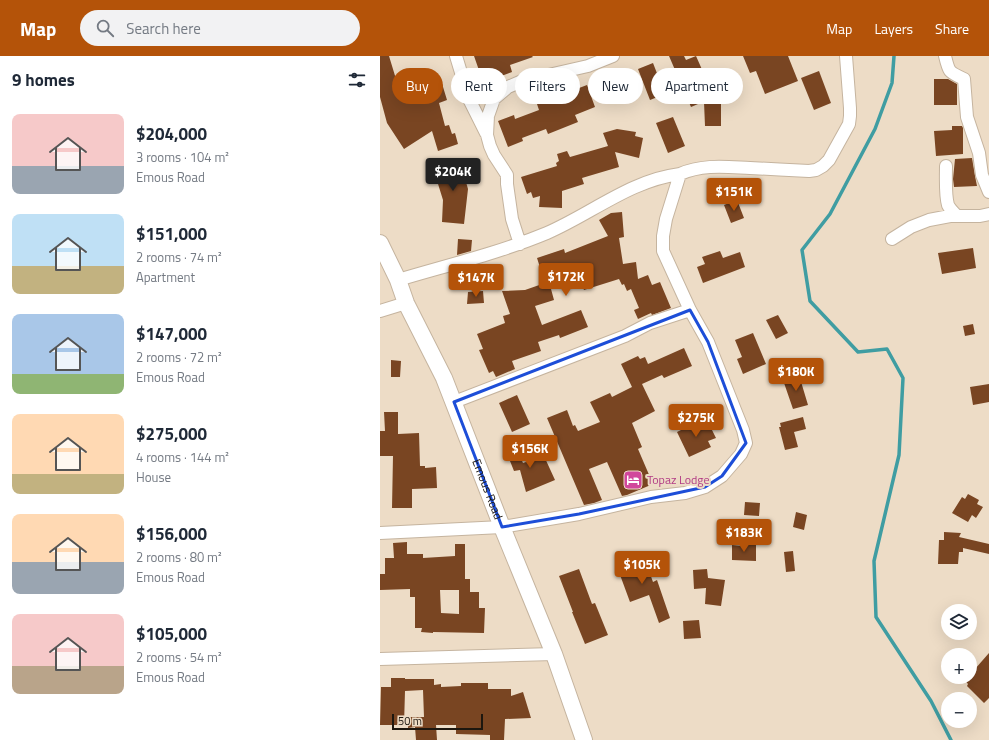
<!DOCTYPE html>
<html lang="en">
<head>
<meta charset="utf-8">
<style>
	:root { --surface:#fff; --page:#f2f2f3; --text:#1f2937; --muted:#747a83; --accent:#b45309 }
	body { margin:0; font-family:"Titillium Web",sans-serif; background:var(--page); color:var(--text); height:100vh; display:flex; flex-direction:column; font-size:15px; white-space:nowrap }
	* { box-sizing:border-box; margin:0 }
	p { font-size:13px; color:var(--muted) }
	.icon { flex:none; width:22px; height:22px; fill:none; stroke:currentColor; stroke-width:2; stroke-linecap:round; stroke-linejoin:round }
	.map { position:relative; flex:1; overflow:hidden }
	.drawer { display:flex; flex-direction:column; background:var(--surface); width:380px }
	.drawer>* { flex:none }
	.top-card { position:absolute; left:12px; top:12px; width:380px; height:36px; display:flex; gap:8px }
	.buttons { position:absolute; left:561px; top:548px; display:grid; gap:8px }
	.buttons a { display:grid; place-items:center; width:36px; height:36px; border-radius:50%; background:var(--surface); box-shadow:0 4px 16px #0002; font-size:20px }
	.scale { position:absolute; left:12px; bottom:10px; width:91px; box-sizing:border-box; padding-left:4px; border:2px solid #1d170f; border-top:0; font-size:11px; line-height:14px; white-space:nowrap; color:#1d170f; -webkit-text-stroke:3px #eddcc6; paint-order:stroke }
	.price { position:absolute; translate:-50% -34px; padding:0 9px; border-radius:4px; background:var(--accent); color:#fff; font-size:13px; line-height:26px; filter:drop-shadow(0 1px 2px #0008) }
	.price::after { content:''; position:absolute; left:50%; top:24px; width:12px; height:9px; margin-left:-6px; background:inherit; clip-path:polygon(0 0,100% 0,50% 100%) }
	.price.selected { background:#222; color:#fff }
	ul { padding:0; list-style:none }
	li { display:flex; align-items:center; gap:12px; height:100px; padding:0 12px }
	li span { display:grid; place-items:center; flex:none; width:112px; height:80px; border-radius:8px; color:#555 }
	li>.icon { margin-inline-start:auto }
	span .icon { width:48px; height:48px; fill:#fffc; stroke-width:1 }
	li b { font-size:17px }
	h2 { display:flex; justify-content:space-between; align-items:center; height:48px; padding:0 12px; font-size:17px }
	.tag { padding:0 14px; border-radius:18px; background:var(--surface); box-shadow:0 4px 16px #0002; font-size:14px; line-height:36px }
	.tag.selected { background:var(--accent); color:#fff }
	header { display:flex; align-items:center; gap:24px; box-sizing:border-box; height:56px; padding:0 20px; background:var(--accent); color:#fff }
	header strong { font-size:19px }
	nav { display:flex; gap:22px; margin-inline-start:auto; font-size:14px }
	.search { width:280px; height:36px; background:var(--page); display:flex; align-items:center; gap:10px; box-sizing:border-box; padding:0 14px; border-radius:22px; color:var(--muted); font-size:15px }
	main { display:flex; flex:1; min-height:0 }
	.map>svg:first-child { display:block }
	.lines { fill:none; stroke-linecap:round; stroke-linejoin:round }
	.stream { stroke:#3f9da2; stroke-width:3.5 }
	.building { fill:#794522; fill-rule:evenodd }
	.street-casing { stroke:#c5b49f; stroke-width:14 }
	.secondary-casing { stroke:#c5b49f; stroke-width:18 }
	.street { stroke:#fff; stroke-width:12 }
	.secondary { stroke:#fff; stroke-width:16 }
	.marked { fill:none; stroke:#1d4ed8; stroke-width:3; stroke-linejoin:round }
	.labels { text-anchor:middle; stroke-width:4; stroke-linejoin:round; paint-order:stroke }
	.hotel-label { font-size:12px; fill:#b23c85; stroke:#eddcc6; text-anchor:start }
	.street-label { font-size:12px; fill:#1d170f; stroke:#eddcc6 }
</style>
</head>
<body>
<header>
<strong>Map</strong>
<div class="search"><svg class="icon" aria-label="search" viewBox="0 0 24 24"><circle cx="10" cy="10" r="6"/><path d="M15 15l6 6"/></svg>Search here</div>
<nav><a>Map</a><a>Layers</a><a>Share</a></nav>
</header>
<main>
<section class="drawer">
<h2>9 homes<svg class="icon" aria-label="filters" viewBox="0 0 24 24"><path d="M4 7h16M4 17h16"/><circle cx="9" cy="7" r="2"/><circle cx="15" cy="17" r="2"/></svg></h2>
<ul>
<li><span style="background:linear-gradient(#f6c9c9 65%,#9aa5b1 0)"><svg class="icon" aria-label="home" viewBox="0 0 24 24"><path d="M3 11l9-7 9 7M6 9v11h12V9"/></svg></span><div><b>$204,000</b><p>3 rooms · 104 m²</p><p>Emous Road</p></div></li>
<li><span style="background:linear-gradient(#bfe0f5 65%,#c2b280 0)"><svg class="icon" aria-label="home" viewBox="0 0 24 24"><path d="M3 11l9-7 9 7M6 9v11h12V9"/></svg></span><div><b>$151,000</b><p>2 rooms · 74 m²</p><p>Apartment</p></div></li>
<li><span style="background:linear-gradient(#a9c7e8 75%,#8fb573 0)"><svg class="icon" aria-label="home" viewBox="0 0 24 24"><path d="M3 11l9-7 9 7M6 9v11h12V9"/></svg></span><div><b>$147,000</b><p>2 rooms · 72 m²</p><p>Emous Road</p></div></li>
<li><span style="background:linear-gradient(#ffd9b3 75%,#c2b280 0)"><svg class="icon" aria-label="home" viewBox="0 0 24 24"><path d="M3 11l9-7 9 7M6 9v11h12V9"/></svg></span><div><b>$275,000</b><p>4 rooms · 144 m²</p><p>House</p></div></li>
<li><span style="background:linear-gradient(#ffd9b3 60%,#9aa5b1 0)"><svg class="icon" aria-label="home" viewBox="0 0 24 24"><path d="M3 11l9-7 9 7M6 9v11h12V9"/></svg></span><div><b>$156,000</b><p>2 rooms · 80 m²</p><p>Emous Road</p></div></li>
<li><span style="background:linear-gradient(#f6c9c9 65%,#b9a48a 0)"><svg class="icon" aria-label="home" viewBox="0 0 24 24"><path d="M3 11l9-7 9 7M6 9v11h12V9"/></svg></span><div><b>$105,000</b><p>2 rooms · 54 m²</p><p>Emous Road</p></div></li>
</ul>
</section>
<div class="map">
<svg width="609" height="684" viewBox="0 0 609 684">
	<rect width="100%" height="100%" fill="#eddcc6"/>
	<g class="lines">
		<!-- stream -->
		<path class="stream" d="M514,0L512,27L495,73L450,158L422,194L430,245L478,296L507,293L523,322L519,399L494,505L496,561L551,645L571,684"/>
	</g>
	<!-- building -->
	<path class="building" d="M0,0H9L16,23L47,14L50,24L60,21L67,44L59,47L65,70L69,69L72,78L75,77L78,88L58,95L52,75L24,93L7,67L0,41Z
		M94,0H152L153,1L130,9L132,16L116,22L113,15L101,20Z
		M289,0H304L306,4L316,0L324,18L315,23L325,45L311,51Z
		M363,0H408L418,25L385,38L376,15L370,17Z
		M273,7L285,38L270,44L258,13Z
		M439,15L451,47L434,54L421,22Z
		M554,23H568L577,28V49H554Z
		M207,29L215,51L195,59L198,66L168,78L166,73L142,82L143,85L128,91L118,65L134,59L135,63L159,54L157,48Z
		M324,46H341V70H325Z
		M293,61L305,90L288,97L276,67Z
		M572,70H582L583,72V98L556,100L554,75L572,74Z
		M237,73L256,76L255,80L263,82L259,102L235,96L239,111L202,122L204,128L182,135V152L159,151L160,140L153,142L151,136L147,138L141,121L177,110L176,107L179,105L177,98L187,95L190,101L228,90L223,77Z
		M592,102L595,120L597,130L574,131L573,123L575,103Z
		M83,106L89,125L86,126L88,133L84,168L62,166L63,144L54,115Z
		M357,144L364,162L351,167L344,149Z
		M242,156L244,181L239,182L243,208L256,206L258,223L268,219L272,229L280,226L291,252L272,259L271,257L258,263L254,254L259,252L251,233L247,235L244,228L242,229L239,223L204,234L199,223L171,233L174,244L155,250L162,269L201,254L208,271L180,282L179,279L158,286L161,295L132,305L135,313L116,321L113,315L109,317L99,294L103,293L97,278L125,267L123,260L130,258L122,235L145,234L165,227L157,202L184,193L185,197L228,180L219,164L231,157Z
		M78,183L92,184L91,195L77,199Z
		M593,192L596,212L562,218L558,197Z
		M340,195L343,202L360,196L365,211L323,227L317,211L325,208L322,201Z
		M103,235L104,247L87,248L88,236Z
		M398,259L408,277L396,283L386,264Z
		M593,268L595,278L585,280L583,270Z
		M373,277L386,308L363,318L357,303L362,301L355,284Z
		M304,292L312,310L284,322L282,319L262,328L275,355L252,367L262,391L258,393L273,428L247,439L242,440L227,406L209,413L222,444L214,447L204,449L167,362L187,354L193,370L195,369L198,375L220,366L210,346L230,337L232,341L252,331L241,308L258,300L260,303L265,301L268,308Z
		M11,304L21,305L20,321H11Z
		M419,319L428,349L413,353L403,324Z
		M609,328V346L593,349L590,331Z
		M137,339L150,368L132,376L119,347Z
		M4,356H18V378L39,377L40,410H45V412L56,411L57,432L32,433V452H12L13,400H0V375H5Z
		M423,361L426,373L414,376L418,391L405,394L399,371H401L400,367Z
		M317,366L319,369L325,366L329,373L331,372L336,382L328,385L331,391L309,401L297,376Z
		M134,386L143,407L164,400L175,424L146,436L140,414L134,415L124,390Z
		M588,438L599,444L597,448L603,451L596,462L592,459L588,466L572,457L582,441L585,443Z
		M365,446L380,447L379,460L364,459Z
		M416,456L427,459L424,474L413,471Z
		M564,476L581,477L579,481L609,488V498L583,492V496H579L578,508H558L559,484H564Z
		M27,486V498H43V502L75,500V488H85V523H90V536H99V552H105L104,577L53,576V577L41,576L42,572H35V541H30V533L0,534V518H5V502H14L13,487ZM60,534H79V558L61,557Z
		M363,488L376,489V505L352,504V489L362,490Z
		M413,495L415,515L406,516L404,496Z
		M256,499L258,504L264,501L273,526L277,524L290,562L279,567L269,539L250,546L236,508L242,506L241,503Z
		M199,513L212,548L215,547L228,579L205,588L192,556H193L179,520Z
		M327,513L328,522L345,524L341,550L325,548L326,532L314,533L313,514Z
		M319,564L321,582L304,583L303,565Z
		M609,597V642L604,647L587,630L588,628L582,621H590V607L595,613Z
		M11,622H25V623H54V629L61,628V631L81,630V627H108V633H131V640L143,636L151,662L125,663L124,684H110V679L76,678V669H56L57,684H36L35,671L28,672V661H44L43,634L25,635L24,669H0L1,631H11Z"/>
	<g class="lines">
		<!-- street casing -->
		<g class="street-casing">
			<path id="street" d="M76,0L89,43L106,77
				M565,0C569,17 569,16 584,23L587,61L599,97L602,119L609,136
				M566,110C566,120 565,139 568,149C570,153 573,156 576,159
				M512,183L531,171L549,164L570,160H600L609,158
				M140,188L132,163L127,128V119L114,99L110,90L107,79L108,60L114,43L128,31L142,25L208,10L233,0
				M18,224C68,209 119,197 167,177C211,158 251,124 300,118
				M0,255L26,247
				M74,346L245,280L270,267L310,254
				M0,477L122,471L199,458L271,441L305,437L325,431L342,420L361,398L366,387L363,374L328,286L310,254L283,195V180L286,163L300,118C323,108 346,111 370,112C390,113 409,114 429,115L436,114L443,110L449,104L469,68L470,60V52L466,0
				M0,603L174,598"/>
		</g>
		<!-- secondary casing -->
		<g class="secondary-casing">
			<g id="secondary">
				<path id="s1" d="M0,187L18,224L26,247L64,322L122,471L174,598L204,684"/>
			</g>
		</g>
		<!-- street -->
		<use href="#street" class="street"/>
		<!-- secondary -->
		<use href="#secondary" class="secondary"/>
	</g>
	<!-- marked area -->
	<path class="marked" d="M310,254L328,286L366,387L342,420L325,431L199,458L122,471L74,346Z"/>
	<!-- icons -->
	<defs>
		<g id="hotel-square" transform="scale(1)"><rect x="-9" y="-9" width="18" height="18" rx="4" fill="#d1479c" stroke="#eddcc6"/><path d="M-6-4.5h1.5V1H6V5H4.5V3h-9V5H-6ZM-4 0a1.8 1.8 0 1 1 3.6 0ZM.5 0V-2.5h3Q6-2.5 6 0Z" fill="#fff"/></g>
	</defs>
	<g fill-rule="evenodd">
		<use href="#hotel-square" x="253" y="424"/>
	</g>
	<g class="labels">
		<!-- hotel labels -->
		<g class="hotel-label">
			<text x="267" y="428">Topaz Lodge</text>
		</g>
		<!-- street labels -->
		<g class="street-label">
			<text dy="4" stroke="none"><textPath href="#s1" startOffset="269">Emous Road</textPath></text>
		</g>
	</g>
</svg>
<div class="buttons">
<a><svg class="icon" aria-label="layers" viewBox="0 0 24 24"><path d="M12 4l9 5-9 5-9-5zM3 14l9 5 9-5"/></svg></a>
<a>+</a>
<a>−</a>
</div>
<div class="scale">50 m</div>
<b class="price selected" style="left:73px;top:136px">$204K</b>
<b class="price" style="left:354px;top:156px">$151K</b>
<b class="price" style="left:186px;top:241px">$172K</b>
<b class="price" style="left:96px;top:242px">$147K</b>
<b class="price" style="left:416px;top:336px">$180K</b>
<b class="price" style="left:316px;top:382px">$275K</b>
<b class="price" style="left:150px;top:413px">$156K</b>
<b class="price" style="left:364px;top:497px">$183K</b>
<b class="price" style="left:262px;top:529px">$105K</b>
<div class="top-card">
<a class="tag selected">Buy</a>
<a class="tag">Rent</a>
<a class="tag">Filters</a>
<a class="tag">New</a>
<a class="tag">Apartment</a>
</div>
</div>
</main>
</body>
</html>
